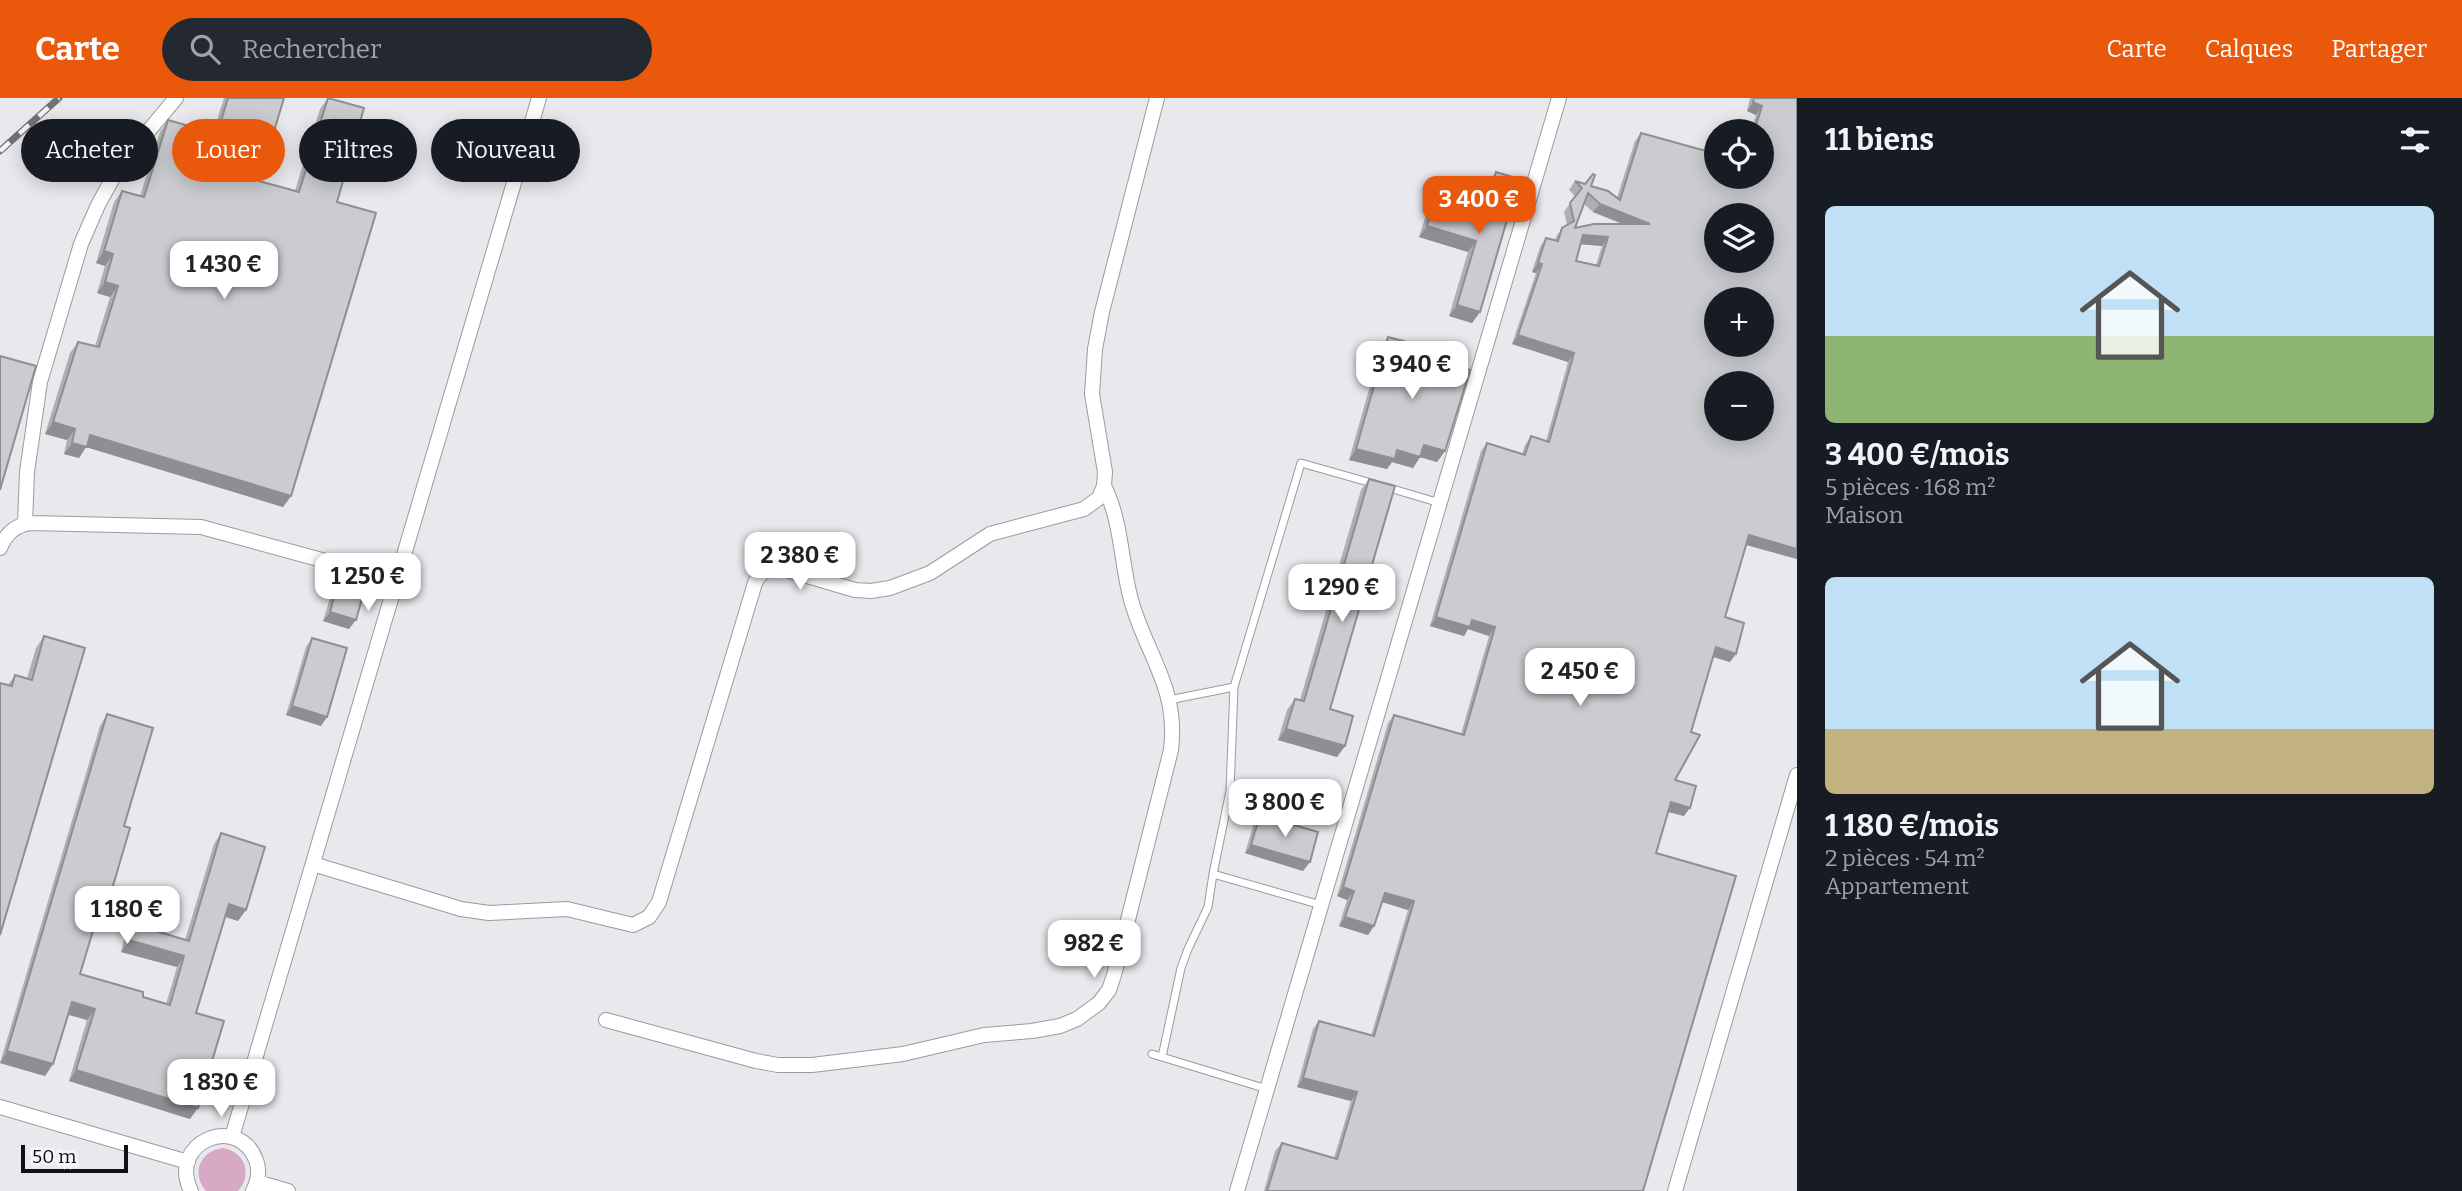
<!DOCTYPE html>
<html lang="fr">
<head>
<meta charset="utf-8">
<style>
	:root { --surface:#171b24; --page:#242831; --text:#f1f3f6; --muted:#9ea1a6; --accent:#ea580c }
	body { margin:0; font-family:Bitter,serif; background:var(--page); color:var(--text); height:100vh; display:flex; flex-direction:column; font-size:26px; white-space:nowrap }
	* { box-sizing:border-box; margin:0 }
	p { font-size:23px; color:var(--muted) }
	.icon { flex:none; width:38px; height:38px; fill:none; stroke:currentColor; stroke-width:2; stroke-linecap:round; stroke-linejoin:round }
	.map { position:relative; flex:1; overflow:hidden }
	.sheet { display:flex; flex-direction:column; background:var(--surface); width:665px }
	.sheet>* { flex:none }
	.guide { position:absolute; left:21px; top:21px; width:665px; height:63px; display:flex; gap:14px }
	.tools { position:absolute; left:1704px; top:21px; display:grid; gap:14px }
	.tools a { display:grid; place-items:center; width:70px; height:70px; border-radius:50%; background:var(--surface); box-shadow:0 4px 18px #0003; font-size:35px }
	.scale { position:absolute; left:21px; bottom:18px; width:107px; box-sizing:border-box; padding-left:7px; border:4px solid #111112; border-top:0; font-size:19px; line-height:24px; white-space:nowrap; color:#111112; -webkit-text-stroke:5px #f6f5fa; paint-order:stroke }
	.price { position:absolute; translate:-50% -60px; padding:0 16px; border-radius:14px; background:#fff; color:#222; font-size:23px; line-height:46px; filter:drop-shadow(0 2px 4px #0008) }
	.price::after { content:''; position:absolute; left:50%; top:42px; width:21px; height:16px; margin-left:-10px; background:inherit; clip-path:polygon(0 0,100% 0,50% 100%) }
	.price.current { background:var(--accent); color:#fff }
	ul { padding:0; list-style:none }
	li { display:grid; align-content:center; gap:14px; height:371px; padding:0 28px }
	li span { display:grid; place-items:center; height:217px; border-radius:10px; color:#555 }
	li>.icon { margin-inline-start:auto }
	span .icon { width:126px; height:126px; fill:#fffc; stroke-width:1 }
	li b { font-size:30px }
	h2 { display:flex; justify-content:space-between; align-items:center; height:84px; padding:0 28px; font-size:30px }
	.chip { padding:0 24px; border-radius:32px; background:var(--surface); box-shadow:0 4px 18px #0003; font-size:24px; line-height:63px }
	.chip.current { background:var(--accent); color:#fff }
	header { display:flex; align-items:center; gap:42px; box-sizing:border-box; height:98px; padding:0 35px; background:var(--accent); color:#fff }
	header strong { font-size:33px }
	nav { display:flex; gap:38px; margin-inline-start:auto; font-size:24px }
	.search { width:490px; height:63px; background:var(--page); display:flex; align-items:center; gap:18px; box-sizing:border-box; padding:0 24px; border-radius:38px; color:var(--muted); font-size:26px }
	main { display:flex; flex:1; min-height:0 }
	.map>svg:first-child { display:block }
	.green { fill:#d7a9c4 }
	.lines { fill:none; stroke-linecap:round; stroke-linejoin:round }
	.lane-casing { stroke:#9b9b9f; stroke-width:9 }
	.street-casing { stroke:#9b9b9f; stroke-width:16 }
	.lane { stroke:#fff; stroke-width:7 }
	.street { stroke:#fff; stroke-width:14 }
	.rail-casing { stroke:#727275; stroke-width:7 }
	.rail { stroke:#f6f5fa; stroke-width:4.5; stroke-dasharray:13; stroke-linecap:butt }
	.wall { fill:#aeafb3; fill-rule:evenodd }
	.shaded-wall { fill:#8d8f92 }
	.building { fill:#caccd0; stroke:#8d8f92; stroke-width:2; fill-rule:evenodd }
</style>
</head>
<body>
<header>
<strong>Carte</strong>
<div class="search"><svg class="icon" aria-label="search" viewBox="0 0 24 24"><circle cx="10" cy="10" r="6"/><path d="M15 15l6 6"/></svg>Rechercher</div>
<nav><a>Carte</a><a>Calques</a><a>Partager</a></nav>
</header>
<main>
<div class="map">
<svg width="1797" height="1093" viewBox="0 0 1797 1093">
	<rect width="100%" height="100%" fill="#e8e8ed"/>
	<!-- green -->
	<path class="green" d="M222,1050C245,1053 253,1076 238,1093H206C191,1076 199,1054 222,1050Z"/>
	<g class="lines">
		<!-- lane casing -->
		<g class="lane-casing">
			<path id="lane" d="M1386,389L1440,405
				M1234,589L1230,693L1213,776L1321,807
				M1169,602L1234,589L1301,365L1375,386
				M1152,956L1267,991
				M1162,959L1181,870L1188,851L1208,809L1213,776"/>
		</g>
		<!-- street casing -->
		<g class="street-casing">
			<path id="street" d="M25,426L27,374L40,284L81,146L98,107L120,67L176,0
				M0,450C6,436 15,427 31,425L201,429L395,482
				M313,766L461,811L489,815L567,811L633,827L649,819L659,804L755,485C760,474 768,470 780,470L855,492L871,493L890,490L930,475L990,436L1084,411L1099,400L1104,388L1105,374L1092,296L1095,251L1102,214L1157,0
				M606,922L756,963L778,967H812L903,956L984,937L1032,933L1060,928L1077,921L1099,905L1109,892L1114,877L1171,652C1179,588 1144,554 1130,498C1121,462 1121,421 1104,388
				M0,1009L188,1064
				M232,1039L539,0
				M257,1084L288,1093
				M191,1093C167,1044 238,1015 256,1062C260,1072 258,1083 253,1093
				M1237,1093L1559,0
				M1675,1093L1797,677"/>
		</g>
		<!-- lane -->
		<use href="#lane" class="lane"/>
		<!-- street -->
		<use href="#street" class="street"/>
		<!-- rail casing -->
		<g class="rail-casing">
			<path id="rail" d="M0,53L59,0"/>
		</g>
		<!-- rail -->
		<use href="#rail" class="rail"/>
	</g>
	<!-- wall -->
	<path class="wall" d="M224,0H284L259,83L295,93L320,11L328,0L337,104L291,398L283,409L86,349L79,360L64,356L67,342L45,336L70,255L78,244L95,248L110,199L97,195L105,168L96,165L114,104L122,93L140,98L160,34L168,22L213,35Z
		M1750,0H1797V461L1746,447L1725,519L1730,564L1713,559L1675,682L1684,718L1668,714L1656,755L1643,1093H1264L1275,1053L1282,1045L1334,1060L1351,1003L1297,989L1313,931L1319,923L1371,938L1408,812L1382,804L1368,837L1339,828L1347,802L1337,798L1388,625L1394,617L1461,636L1489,538L1468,531L1464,538L1430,528L1481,353L1487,345L1522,356L1525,347L1531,338L1546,343L1568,264L1512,246L1536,175L1532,174L1540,149L1546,140L1555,142L1556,139L1562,130L1567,127L1564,114L1575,98L1569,92L1575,83L1591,88L1617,100L1635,43L1641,35L1717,79H1762V33H1751L1756,17L1747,13ZM1584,106L1593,114L1622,126L1575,130ZM1581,146L1602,148L1596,167L1576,163Z
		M1496,74L1480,214L1472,225L1449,218L1468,154L1419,139L1426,117L1434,105L1478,118L1488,86Z
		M1388,239L1445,264V353L1437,364L1420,359L1413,370L1392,364L1387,371L1349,362L1381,249Z
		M1369,381L1330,611L1345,648L1337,659L1278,642L1287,612L1295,601L1300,602L1361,392Z
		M339,481L349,531L323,523L333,490Z
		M44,538L0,837L8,587L15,577L27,580L36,550Z
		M312,540L321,628L286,617L306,549Z
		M107,616L124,728L102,809H100L80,876L143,899L166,906L177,869L121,854L125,837L133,826L185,842L214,746L221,735L238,823L225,819L196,915L190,1021L69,983L87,922L68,917L53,966L45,978L0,965L100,628Z
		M1260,717L1303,773L1245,755L1254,725Z"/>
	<!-- shaded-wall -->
	<path class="shaded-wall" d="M1753,4L1762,8L1756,17L1747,13Z
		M1600,106L1650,126L1644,134L1593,114Z
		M1427,128L1476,143L1468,154L1419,139Z
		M1583,137L1608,139L1602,148L1577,146Z
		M104,153L113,156L105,168L96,165Z
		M1538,165L1542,166L1536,175L1532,174Z
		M105,184L118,188L110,199L97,195Z
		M1457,207L1480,214L1472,225L1449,218Z
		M1518,237L1574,255L1568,264L1512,246Z
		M53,324L75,331L67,342L45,336Z
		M90,337L291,398L283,409L86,349L79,360L64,356L72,345Z
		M1424,347L1445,353L1437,364L1420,359L1413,370L1392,364L1387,371L1349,362L1356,351L1397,352Z
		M1749,437L1797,451V461L1743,446Z
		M330,514L356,522L349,531L323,523Z
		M1436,519L1472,522L1495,529L1489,538L1468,531L1464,538L1430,528Z
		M1716,549L1736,556L1730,564L1710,558Z
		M292,608L327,619L321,628L286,617Z
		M1286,631L1345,648L1337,659L1278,642Z
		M1671,704L1690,710L1684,718L1665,713Z
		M1251,747L1310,764L1303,773L1245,755Z
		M1343,789L1354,793L1347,802L1337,798Z
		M1385,795L1414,803L1408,812L1379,803Z
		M104,796L110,798L102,809L96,807Z
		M229,806L246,812L238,823L221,817Z
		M1345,819L1374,828L1368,837L1339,828Z
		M129,842L184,858L177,869L121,854Z
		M72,904L95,911L87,922L64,915Z
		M7,953L53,966L45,978L0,965Z
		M76,972L198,1010L190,1021L69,983Z
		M1303,980L1357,994L1351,1003L1297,989Z"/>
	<!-- building -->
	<path class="building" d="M228,0H284L259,83L299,94L328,0L364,10L337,104L376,115L291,398L90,337L87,349L72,345L75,331L53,324L78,244L99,249L118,188L105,184L113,156L104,153L122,93L144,99L168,22L217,36Z
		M1754,0H1797V451L1749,437L1725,519L1744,525L1736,556L1716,549L1691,634L1700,637L1675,682L1696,688L1690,710L1671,704L1656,755L1736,778L1643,1093H1267L1282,1045L1337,1061L1357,994L1303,980L1319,923L1374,938L1414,803L1385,795L1374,828L1345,819L1354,793L1343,789L1394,617L1464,637L1495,529L1472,522L1470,529L1436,519L1487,345L1525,357L1531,338L1549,344L1574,255L1518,237L1542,166L1538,165L1546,140L1558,143L1562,130L1574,123L1570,105L1582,90L1575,83L1585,86L1593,76L1595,77L1591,88L1608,93L1620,102L1641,35L1717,56V79H1762V33H1754L1762,8L1753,4ZM1588,95L1600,106L1650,126H1594L1575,130ZM1717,117H1762V163H1717ZM1583,137L1608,139L1599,168L1576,163ZM1717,201H1762V247H1717ZM1717,285H1762V331H1717Z
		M1496,74L1519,81L1480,214L1457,207L1476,143L1427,128L1434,105L1483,119Z
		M1388,239L1448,255L1445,264L1470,272L1445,353L1424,347L1420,359L1397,352L1395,361L1356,351Z
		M0,258L36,268L0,392Z
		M1369,381L1395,388L1330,611L1353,618L1345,648L1286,631L1295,601L1304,603Z
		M339,481L365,490L356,522L330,514Z
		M44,538L85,550L0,837V585L12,588L15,577L32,582Z
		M312,540L347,550L327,619L292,608Z
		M107,616L153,630L124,728L130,730L110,798L104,796L80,876L143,894V899L170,907L184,858L129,842L133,826L189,843L221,735L265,749L246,812L229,806L196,915L224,923L198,1010L76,972L95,911L72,904L53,966L7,953Z
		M1260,717L1318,734L1310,764L1251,747Z"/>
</svg>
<div class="tools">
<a><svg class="icon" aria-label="locate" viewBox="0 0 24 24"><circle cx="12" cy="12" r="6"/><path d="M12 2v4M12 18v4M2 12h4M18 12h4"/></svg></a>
<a><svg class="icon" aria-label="layers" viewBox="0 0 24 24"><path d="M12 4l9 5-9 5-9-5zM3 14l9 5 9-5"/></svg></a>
<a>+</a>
<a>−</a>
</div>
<div class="scale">50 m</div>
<b class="price current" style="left:1479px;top:138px">3 400 €</b>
<b class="price" style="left:224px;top:203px">1 430 €</b>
<b class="price" style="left:1412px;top:303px">3 940 €</b>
<b class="price" style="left:800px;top:494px">2 380 €</b>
<b class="price" style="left:368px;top:515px">1 250 €</b>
<b class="price" style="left:1342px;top:526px">1 290 €</b>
<b class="price" style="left:1580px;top:610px">2 450 €</b>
<b class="price" style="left:1285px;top:741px">3 800 €</b>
<b class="price" style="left:127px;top:848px">1 180 €</b>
<b class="price" style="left:1094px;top:882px">982 €</b>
<b class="price" style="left:221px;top:1021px">1 830 €</b>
<div class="guide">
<a class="chip">Acheter</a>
<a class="chip current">Louer</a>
<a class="chip">Filtres</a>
<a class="chip">Nouveau</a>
</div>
</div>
<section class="sheet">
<h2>11 biens<svg class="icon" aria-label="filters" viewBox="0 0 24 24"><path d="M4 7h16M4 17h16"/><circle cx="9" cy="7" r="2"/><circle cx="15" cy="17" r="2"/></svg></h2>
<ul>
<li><span style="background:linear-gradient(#bfe0f5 60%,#8fb573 0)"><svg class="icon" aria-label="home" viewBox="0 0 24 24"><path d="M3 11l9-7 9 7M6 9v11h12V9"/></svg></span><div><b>3 400 €/mois</b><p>5 pièces · 168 m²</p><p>Maison</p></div></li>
<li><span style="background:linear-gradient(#bfe0f5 70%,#c2b280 0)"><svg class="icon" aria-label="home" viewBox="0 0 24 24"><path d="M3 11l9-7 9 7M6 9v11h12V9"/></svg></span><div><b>1 180 €/mois</b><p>2 pièces · 54 m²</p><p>Appartement</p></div></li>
</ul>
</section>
</main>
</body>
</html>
